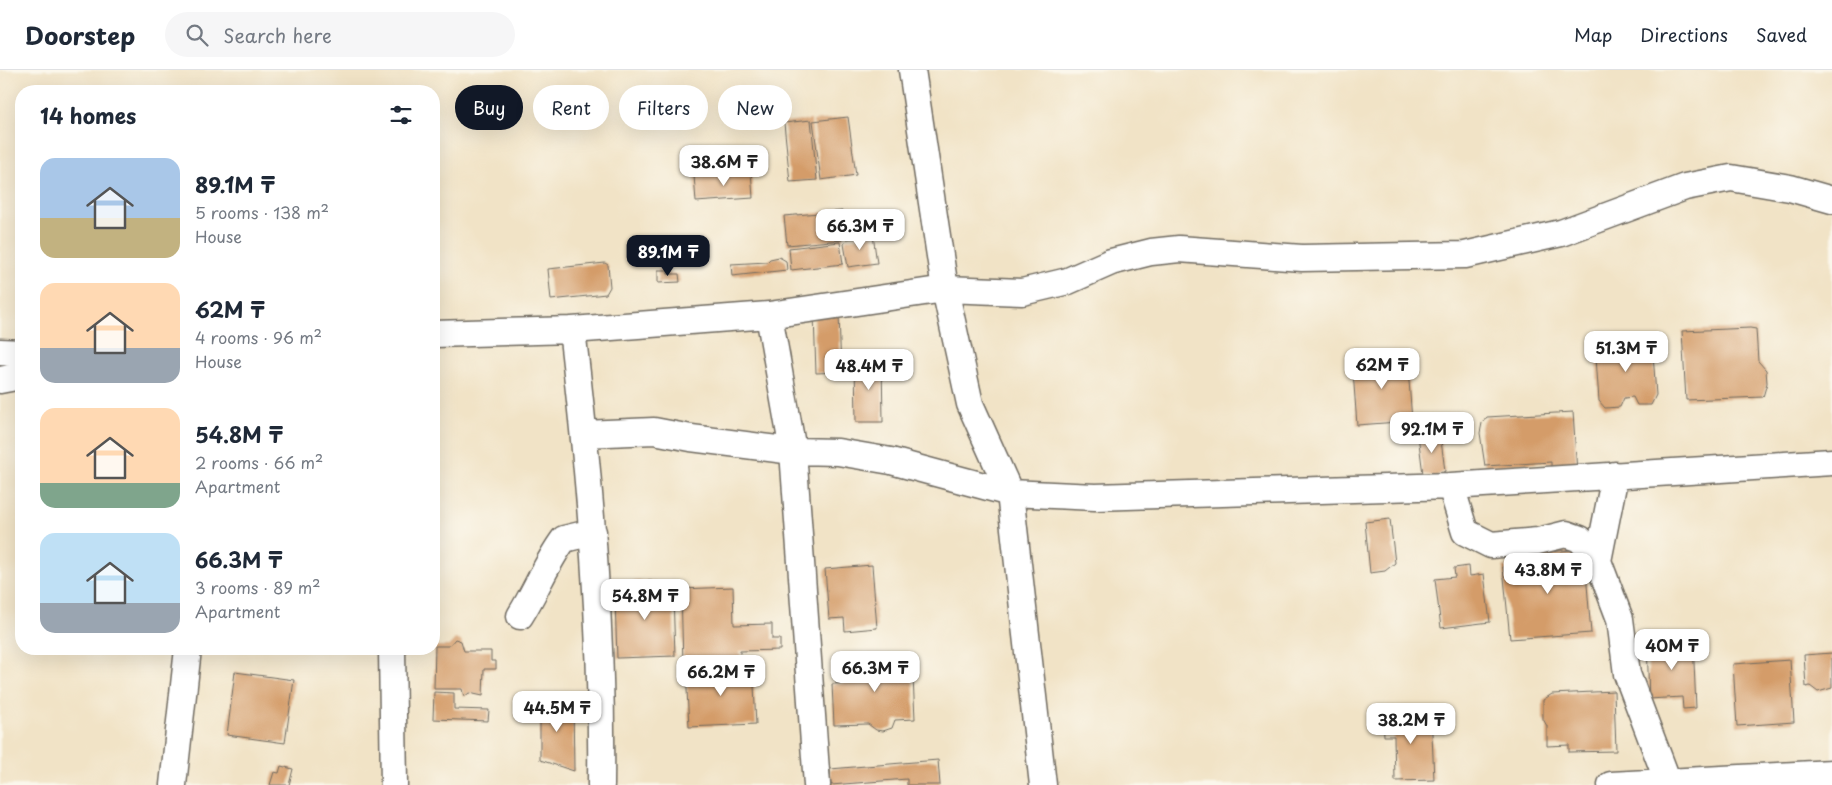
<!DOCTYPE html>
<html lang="en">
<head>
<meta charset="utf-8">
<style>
	:root { --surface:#fff; --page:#f6f6f7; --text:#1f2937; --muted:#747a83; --line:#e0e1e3; --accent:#111827 }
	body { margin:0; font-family:"Playpen Sans",sans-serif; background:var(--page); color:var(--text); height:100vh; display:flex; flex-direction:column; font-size:19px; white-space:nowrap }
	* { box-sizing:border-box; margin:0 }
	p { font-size:16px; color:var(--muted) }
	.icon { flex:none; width:28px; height:28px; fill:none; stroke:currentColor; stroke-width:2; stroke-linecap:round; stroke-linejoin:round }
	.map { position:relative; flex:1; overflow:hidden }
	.details { position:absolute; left:15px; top:15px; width:425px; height:570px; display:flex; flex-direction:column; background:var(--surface); border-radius:20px; box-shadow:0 5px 20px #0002 }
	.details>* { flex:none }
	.banner { position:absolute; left:455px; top:15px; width:475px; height:45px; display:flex; gap:10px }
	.price { position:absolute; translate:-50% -42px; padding:0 11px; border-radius:10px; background:#fff; color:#222; font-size:16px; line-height:32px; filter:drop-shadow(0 1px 2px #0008) }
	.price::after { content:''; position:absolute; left:50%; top:30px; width:15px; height:11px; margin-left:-8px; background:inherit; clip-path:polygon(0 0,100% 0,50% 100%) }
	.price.on { background:var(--accent); color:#fff }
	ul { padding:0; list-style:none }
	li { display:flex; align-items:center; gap:15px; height:125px; padding:0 25px }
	li span { display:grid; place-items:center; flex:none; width:140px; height:100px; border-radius:15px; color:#555 }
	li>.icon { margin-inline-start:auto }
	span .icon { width:60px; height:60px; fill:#fffc; stroke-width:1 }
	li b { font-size:21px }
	h2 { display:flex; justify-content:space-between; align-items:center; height:60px; padding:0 25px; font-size:21px }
	.chip { padding:0 18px; border-radius:22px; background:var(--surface); box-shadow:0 5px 20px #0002; font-size:18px; line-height:45px }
	.chip.on { background:var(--accent); color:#fff }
	header { display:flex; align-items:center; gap:30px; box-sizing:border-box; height:70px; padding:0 25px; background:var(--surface); border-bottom:1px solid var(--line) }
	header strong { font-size:24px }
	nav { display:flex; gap:28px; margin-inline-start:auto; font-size:18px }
	.search { width:350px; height:45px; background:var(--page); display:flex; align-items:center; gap:12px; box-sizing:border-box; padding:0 18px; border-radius:28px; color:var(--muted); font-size:19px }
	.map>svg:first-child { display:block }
	.building { fill:#d49c69 }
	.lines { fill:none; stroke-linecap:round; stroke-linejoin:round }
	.minor-casing { stroke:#706b61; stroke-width:29 }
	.minor { stroke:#fff; stroke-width:26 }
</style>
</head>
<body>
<header>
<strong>Doorstep</strong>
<div class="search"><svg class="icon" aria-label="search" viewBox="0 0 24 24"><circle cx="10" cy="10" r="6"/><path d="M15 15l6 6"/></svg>Search here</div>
<nav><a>Map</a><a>Directions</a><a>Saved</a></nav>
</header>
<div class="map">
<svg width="1832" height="715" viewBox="0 0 1832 715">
	<rect width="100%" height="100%" fill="#fbf7ec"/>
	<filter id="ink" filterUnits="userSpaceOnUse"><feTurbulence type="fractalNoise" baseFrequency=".02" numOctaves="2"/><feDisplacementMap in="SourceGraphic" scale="10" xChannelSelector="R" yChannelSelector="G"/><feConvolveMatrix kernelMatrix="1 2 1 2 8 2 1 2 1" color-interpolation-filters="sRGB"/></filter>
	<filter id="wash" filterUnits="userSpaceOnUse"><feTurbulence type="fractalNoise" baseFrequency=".0096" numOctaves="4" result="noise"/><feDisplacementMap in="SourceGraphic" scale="20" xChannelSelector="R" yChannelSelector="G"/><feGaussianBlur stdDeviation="1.12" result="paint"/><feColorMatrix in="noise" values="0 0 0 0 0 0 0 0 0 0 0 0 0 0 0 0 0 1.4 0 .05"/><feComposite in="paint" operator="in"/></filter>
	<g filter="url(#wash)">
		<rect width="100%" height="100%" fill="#f1e3c6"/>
		<g id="blocks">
			<!-- building -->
			<path class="building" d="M848,47L856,105L821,110L813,51Z
				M811,50L817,110L790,112L784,53Z
				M751,101L753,128L696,132L694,105Z
				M842,141L844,166L842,170L787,175L784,146Z
				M873,165L877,193L848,197L844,174L847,169Z
				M840,172L843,194L791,200L789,178Z
				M779,187L786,191L787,200L732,206L731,194L767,192L770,189Z
				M605,193L608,195L610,217L606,224L551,230L548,199Z
				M658,200H668V204H679L680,212L658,213Z
				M839,244L841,302L816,303L814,245Z
				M1750,258L1756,259L1758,291L1766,300L1767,313L1763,327L1686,330L1682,261Z
				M1652,270L1656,325L1651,335H1637L1633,327L1624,328L1620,337L1605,338L1599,331L1595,273Z
				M1407,284L1412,351L1357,355L1352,288Z
				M882,290L883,352H856L855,291Z
				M1573,342L1577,402L1551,404V392L1485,396L1480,363L1482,353L1487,347Z
				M1440,363L1445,401L1435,407L1423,404L1418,365Z
				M1390,449L1395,493L1385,501L1370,503L1365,452Z
				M1584,479L1591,563L1510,569L1503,497L1525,495L1524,484Z
				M872,495L877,558L845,561L844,548L829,549L825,499Z
				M1469,496L1470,506L1484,504L1490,552L1441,558L1435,509L1455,507L1454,498Z
				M635,511H651L667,516L673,524L675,586L617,588L615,529L621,517Z
				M733,517L734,555L772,554V569H780V580L740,581L741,593L683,594L681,519Z
				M455,569L461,571L464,581H491V591H496V599H484L483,626L469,623L464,627L462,619H434L435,576H449Z
				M1693,570L1696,638L1683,639L1682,627L1649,629L1647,572Z
				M1832,583V618L1818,622L1810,616L1806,617L1804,585Z
				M912,586L915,649L895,650L892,658L883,661L876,660L868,654L834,655L832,614L846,613L844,589Z
				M1790,590L1794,652L1737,656L1733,594Z
				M753,597L756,654L689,657L686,601Z
				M235,602L294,610L285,673L227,665Z
				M1614,621L1616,681L1569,682V675L1547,676V656L1543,649V630L1552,624Z
				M434,622L454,623V639L489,640L488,651L433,649Z
				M540,631H573L574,701L540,690Z
				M1431,641L1434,710L1395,711L1394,666H1384L1383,643Z
				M938,690L940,715H907V709L831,715L830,699Z
				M281,696L293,699L289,715H270L274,702L279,703Z"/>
		</g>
	</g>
	<g filter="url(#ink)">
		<use href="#blocks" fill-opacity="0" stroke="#706b61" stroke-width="1"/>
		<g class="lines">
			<!-- minor casing -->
			<g class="minor-casing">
				<path id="minor" d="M912,0L945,219L970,334L1010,423L1043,715
					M769,245L945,219L1022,222L1068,211L1111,192L1151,182L1179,179L1302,188L1465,185L1561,163L1685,117L1731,108L1790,118L1832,130
					M572,260C590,411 603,563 601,715
					M434,264L572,260L769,245L793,381L817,715
					M0,282L21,283
					M0,310L21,306
					M584,364L654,361L691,368L793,381L838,382L891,391L1010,423L1095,427L1451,416
					M1598,491L1615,405
					M520,546C536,521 546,493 564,469L593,462
					M392,579L394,715
					M1668,712L1627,604L1620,549L1598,491L1580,469L1566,464L1538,471L1491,475L1465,462L1451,416L1832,392
					M173,715L188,579
					M1611,715L1832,703"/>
			</g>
			<!-- minor -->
			<use href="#minor" class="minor"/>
		</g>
	</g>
</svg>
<b class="price" style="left:724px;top:117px">38.6M ₸</b>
<b class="price" style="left:860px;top:181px">66.3M ₸</b>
<b class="price on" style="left:668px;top:207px">89.1M ₸</b>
<b class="price" style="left:1626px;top:303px">51.3M ₸</b>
<b class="price" style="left:1382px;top:320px">62M ₸</b>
<b class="price" style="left:869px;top:321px">48.4M ₸</b>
<b class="price" style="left:1432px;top:384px">92.1M ₸</b>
<b class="price" style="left:1548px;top:525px">43.8M ₸</b>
<b class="price" style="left:645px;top:551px">54.8M ₸</b>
<b class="price" style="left:1672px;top:601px">40M ₸</b>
<b class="price" style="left:875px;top:623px">66.3M ₸</b>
<b class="price" style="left:721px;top:627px">66.2M ₸</b>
<b class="price" style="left:557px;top:663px">44.5M ₸</b>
<b class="price" style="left:1411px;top:675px">38.2M ₸</b>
<div class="banner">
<a class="chip on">Buy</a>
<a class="chip">Rent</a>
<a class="chip">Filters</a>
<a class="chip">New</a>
</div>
<section class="details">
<h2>14 homes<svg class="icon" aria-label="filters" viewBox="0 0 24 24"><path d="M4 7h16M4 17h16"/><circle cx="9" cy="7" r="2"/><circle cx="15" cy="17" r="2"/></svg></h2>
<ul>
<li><span style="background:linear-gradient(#a9c7e8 60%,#c2b280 0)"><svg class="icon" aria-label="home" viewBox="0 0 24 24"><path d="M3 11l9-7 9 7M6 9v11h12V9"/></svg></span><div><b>89.1M ₸</b><p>5 rooms · 138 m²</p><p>House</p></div></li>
<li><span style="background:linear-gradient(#ffd9b3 65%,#9aa5b1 0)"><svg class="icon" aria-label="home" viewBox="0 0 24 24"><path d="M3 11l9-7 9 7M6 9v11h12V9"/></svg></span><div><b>62M ₸</b><p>4 rooms · 96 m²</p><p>House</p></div></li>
<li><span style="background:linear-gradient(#ffd9b3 75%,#7fa58c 0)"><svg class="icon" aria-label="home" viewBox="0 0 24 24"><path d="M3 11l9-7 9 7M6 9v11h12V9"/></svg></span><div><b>54.8M ₸</b><p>2 rooms · 66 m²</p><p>Apartment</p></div></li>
<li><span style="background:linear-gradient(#bfe0f5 70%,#9aa5b1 0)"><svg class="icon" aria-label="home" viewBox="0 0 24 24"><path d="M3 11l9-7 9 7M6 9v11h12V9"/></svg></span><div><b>66.3M ₸</b><p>3 rooms · 89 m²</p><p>Apartment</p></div></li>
</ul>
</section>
</div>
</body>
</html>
